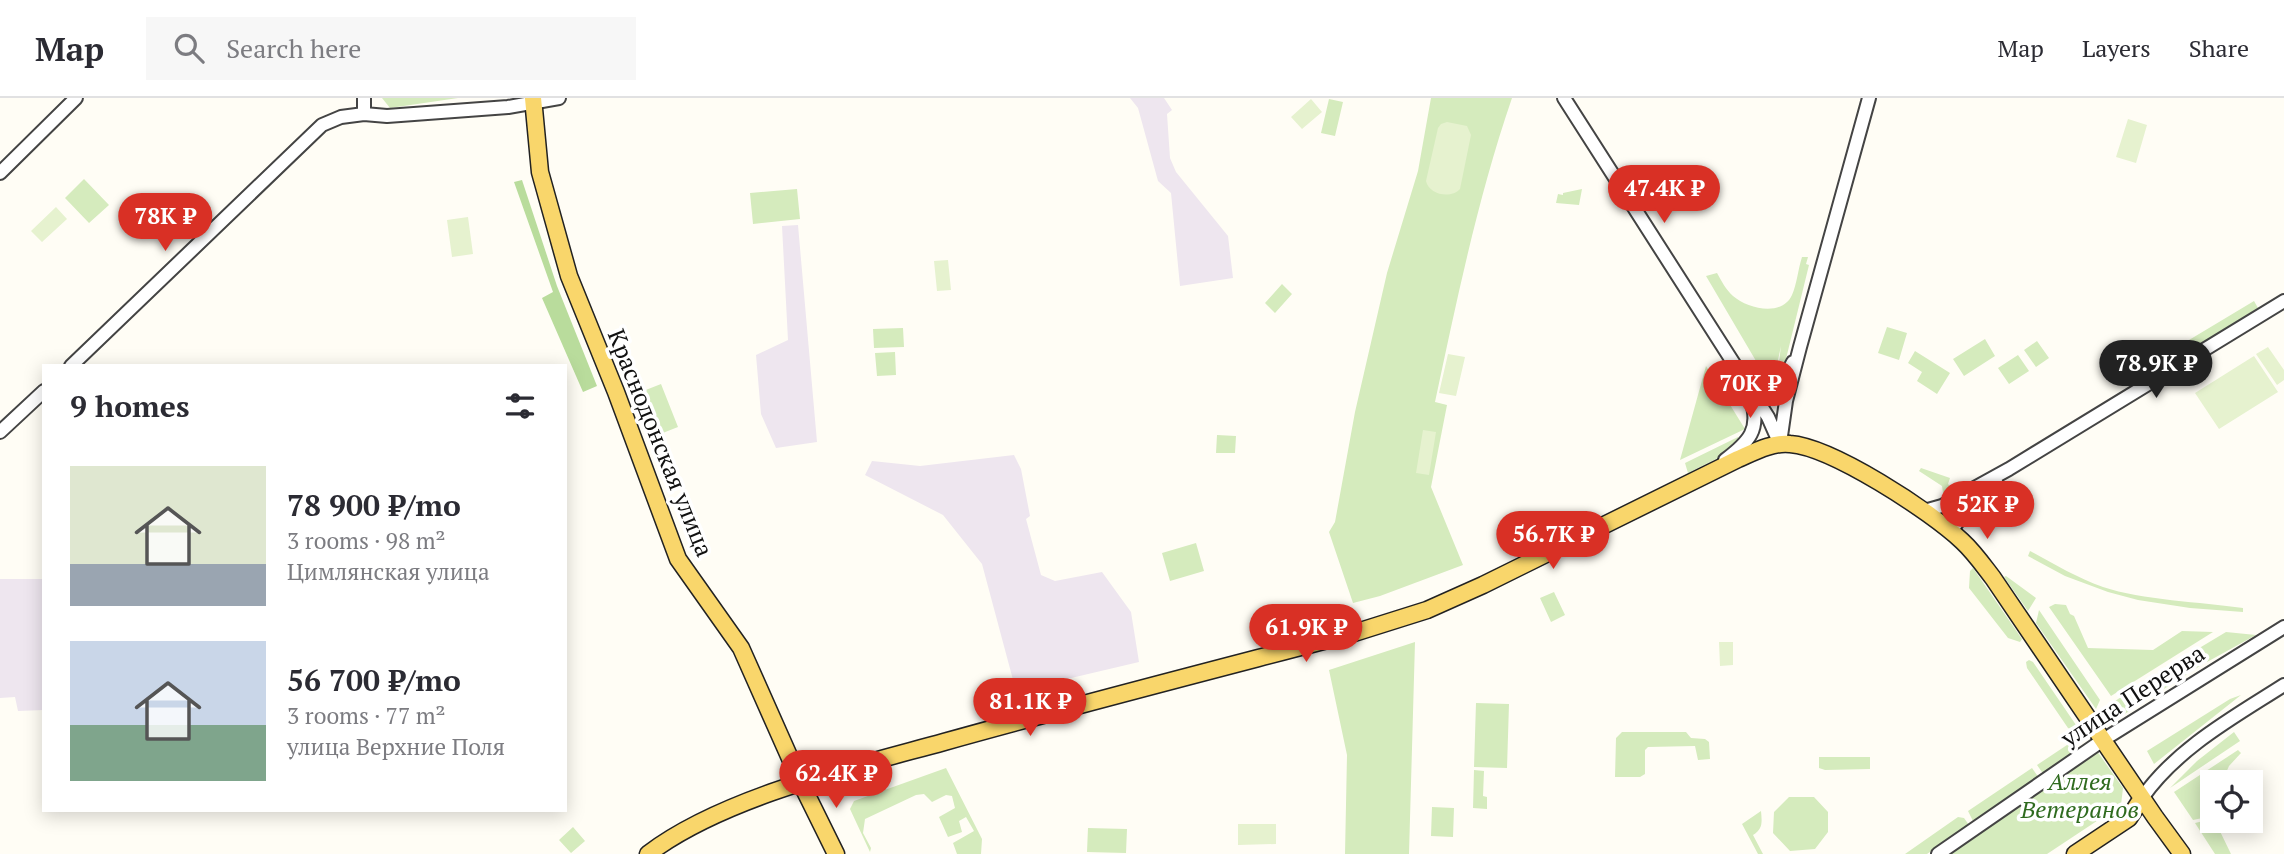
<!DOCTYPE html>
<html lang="en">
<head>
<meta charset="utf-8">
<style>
	:root { --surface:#fff; --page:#f7f7f7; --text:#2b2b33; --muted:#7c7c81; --line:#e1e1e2; --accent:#d93025 }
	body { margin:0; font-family:"PT Serif",serif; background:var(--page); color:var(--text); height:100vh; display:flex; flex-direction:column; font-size:26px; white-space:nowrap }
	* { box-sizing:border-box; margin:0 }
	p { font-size:23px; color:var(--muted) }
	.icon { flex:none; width:38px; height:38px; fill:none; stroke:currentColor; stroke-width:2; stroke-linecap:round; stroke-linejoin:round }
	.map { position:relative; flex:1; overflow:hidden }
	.panel { position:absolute; left:42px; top:266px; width:525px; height:448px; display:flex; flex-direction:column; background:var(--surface); border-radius:0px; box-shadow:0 4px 18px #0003 }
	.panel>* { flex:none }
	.buttons { position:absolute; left:2200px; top:672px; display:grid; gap:14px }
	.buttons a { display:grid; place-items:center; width:63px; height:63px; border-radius:0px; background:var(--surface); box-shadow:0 4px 18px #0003; font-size:35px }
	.price { position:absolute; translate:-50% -60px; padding:0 16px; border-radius:24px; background:var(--accent); color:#fff; font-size:23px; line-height:46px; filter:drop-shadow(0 2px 4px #0008) }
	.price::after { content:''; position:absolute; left:50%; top:42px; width:21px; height:16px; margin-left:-10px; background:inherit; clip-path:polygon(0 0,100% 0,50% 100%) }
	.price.current { background:#222; color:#fff }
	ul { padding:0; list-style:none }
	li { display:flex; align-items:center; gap:21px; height:175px; padding:0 28px }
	li span { display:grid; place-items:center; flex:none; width:196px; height:140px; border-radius:0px; color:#555 }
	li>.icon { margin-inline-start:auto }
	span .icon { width:84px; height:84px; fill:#fffc; stroke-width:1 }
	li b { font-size:30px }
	h2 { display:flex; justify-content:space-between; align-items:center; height:84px; padding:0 28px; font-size:30px }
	header { display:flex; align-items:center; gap:42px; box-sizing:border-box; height:98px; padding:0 35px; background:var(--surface); border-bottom:2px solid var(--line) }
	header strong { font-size:33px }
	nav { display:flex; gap:38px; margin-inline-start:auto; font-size:24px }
	.search { width:490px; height:63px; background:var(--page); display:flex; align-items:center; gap:18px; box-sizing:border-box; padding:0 24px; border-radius:0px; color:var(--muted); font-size:26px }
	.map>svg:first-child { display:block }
	.industrial { fill:#eee6ef }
	.green { fill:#d5ebbd }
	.forest { fill:#b9dc9c }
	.pitch { fill:#e6f2cf }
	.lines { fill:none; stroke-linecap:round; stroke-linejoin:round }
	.minor-casing { stroke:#444; stroke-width:16 }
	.major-casing { stroke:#222; stroke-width:19 }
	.minor { stroke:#fff; stroke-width:12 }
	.major { stroke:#f9d66b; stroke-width:16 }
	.labels { text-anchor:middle; stroke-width:7; stroke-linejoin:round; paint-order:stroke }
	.street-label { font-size:24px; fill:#111; stroke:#fff }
	.park-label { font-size:24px; font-style:italic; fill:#2f6b1f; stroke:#fff }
</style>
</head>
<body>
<header>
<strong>Map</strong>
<div class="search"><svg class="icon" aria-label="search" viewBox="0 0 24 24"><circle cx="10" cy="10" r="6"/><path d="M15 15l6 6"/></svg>Search here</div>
<nav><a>Map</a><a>Layers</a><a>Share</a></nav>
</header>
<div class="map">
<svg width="2284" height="756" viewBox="0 0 2284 756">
	<rect width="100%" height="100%" fill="#fffdf5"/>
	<!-- industrial -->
	<path class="industrial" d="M1130,0H1164L1172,12L1167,16L1170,60L1176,74L1228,138L1233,180L1180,188L1171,95L1158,83L1138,10Z
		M798,127L817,344L776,350L761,316L756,257L788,242L782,128Z
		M1014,357L1021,371L1030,418L1026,421L1041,477L1055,483L1102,474L1131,514L1139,564L1016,593L982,466L943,417L865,377L872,363L920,368Z
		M0,481H44V612L18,613L15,599L0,600Z"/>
	<!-- green -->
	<path class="green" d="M382,0H458L390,10Z
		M1431,0H1512C1478,99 1457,201 1435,304L1447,307L1431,389L1463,467L1380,498L1353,505L1329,434L1335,424L1355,314L1387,175L1418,73Z
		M1329,1L1343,4L1335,38L1321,35Z
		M84,81L109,107L89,125L65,100Z
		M797,91L800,121L753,126L750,95Z
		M1582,91L1579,107L1556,105L1558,96L1563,97V95Z
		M1802,159H1808L1806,166L1809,167L1784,269L1779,264L1781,248L1777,267L1756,263L1706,178L1717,175C1721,182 1726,192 1733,198C1748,211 1782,219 1792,197C1797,186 1798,171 1802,159Z
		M1282,186L1292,196L1275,215L1265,205Z
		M2254,203L2258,210L2170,264L2164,266L2159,260Z
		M1887,229L1907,235L1899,262L1878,255Z
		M903,230L904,249L874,250L873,231Z
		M1985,241L1995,258L1964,278L1953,261Z
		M2037,243L2049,260L2036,269L2024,252Z
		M1915,253L1950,275L1937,296L1917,283L1922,274L1908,265Z
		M895,254L896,277L877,278L875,255Z
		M2018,257L2029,273L2009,286L1998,270Z
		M1706,268L1745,331L1680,362Z
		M661,286L678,329L650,340L633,297Z
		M1217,337L1236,338L1235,355H1216Z
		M1738,339L1741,344L1718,360L1688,375L1685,365Z
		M1921,370L1950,380L1948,386L1952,390L1946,397L1943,395L1942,388L1919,373Z
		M1196,445L1204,473L1170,483L1162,455Z
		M2030,453C2054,466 2077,480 2103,489C2142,502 2201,504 2243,510V514L2190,510L2138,502L2108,494L2065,478L2028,458Z
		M1973,470L2022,541L2020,544L2008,540L1969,490L1970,473Z
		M2006,478L2036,500L2028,513L2004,479Z
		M1554,494L1565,517L1551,524L1540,500Z
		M2055,506L2066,507L2070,516L2074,518L2088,550L2153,552L2182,533L2213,534L2111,598L2049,509Z
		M2039,512L2100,602L2096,611L2036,525Z
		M2226,534L2256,537L2207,564L2196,552Z
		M1415,544L1409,756H1345L1347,657L1329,572Z
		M2191,554L2203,566L2123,617L2115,603Z
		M2029,562L2033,564L2076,627L2074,633L2068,630L2027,570L2026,564Z
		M2241,597L2154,666L2147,653L2230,601Z
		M1476,605L1509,606L1507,670L1474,669Z
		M1622,634H1686L1691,640L1705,641L1709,644L1710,661L1698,662L1695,648L1648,649L1645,652V676L1640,679H1615L1616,640Z
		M2234,634L2240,643L2170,690L2197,663Z
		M2073,643L2080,652L2044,677L2037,667Z
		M2238,652L2241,655L2229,668L2222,684H2212V718L2193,722L2174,694Z
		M2097,653L2123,690L2121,707L2047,756H1947Z
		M1819,659H1870V671L1825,672L1819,670Z
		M946,670L982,741L981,756H957L953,745L974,733L966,719L959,723L962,734L948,739L939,719L955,710L952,698L946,697L932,704L924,696L916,697L865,721L863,735L871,750L870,754L850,711L854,703Z
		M2032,670L2039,680L1974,725L1968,713Z
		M1474,672L1484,673L1483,698L1487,699V711L1473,710Z
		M1789,699H1814L1828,714V734L1815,751L1790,753L1773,735L1774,714Z
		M1432,709L1454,710L1453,739L1431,738Z
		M1761,713C1762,724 1763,731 1753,737L1763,756H1758L1742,726Z
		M1958,719L1964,720L1969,727L1927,756H1905Z
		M2212,721L2215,723L2231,756H2215L2195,725Z
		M573,729L585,743L571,755L559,742Z
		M1088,730L1127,731L1126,755L1087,754Z"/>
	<!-- forest -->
	<path class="forest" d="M522,82L557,188L597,288L583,294L542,200L553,194L514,84Z"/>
	<!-- pitch -->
	<path class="pitch" d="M1311,1L1322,14L1302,31L1291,19Z
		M2128,21L2147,27L2136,65L2116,59Z
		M1447,24L1467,28L1471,37L1460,91C1451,101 1429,97 1426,83L1438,30L1441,26Z
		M56,109L67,121L42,144L31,133Z
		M468,119L473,156L452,159L447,122Z
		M948,162L951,192L937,193L934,163Z
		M2268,249L2284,272V282L2277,287L2256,256Z
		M1448,256L1465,259L1456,298L1439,295Z
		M2254,258L2278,294L2219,331L2195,295Z
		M1423,332L1436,334L1429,377L1416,375Z
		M1719,544H1733V567L1720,568Z
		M1238,726H1276V746L1238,747Z"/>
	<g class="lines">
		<!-- minor casing -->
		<g class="minor-casing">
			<path id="minor" d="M364,0V16
				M1564,0L1768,319L1780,346
				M0,75L76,0
				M71,268L322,27L341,19L364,16L387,18L508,9L559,0
				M1738,273C1757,286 1782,288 1793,264
				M0,334L44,293
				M1780,345L1786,303L1800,249L1869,0
				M1725,362C1749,344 1761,331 1751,302
				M1924,413L1942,408L2009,371L2284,203
				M1951,433L1968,410L1996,383
				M2142,700C2177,650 2234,619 2284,587
				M1938,756L2103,642L2284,529"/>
		</g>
		<!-- major casing -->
		<g class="major-casing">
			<path id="major" d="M533,0L540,74L569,178L616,294L678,461L741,550L801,685L836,756
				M648,756C723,699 853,669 944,644C1080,606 1217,571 1354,535L1427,512L1483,487L1738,361C1754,354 1772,344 1790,346C1832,349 1930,413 1962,443C1974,454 1983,467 1993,480L2155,719L2182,756
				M2075,756L2129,720L2142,700"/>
		</g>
		<!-- minor -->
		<use href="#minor" class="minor"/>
		<!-- major -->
		<use href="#major" class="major"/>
	</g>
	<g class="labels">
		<!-- street labels -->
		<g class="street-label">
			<text transform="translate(660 345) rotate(68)" y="8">Краснодонская улица</text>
			<text transform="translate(2133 598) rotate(-33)" y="8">улица Перерва</text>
		</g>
		<!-- park labels -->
		<g class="park-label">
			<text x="2080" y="692">Аллея<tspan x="2080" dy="28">Ветеранов</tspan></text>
		</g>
	</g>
</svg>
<div class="buttons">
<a><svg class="icon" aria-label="locate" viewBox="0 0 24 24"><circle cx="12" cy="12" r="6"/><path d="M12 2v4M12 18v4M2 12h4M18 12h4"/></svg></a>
</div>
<b class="price" style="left:1664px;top:127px">47.4K ₽</b>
<b class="price" style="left:165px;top:155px">78K ₽</b>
<b class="price current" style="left:2156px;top:302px">78.9K ₽</b>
<b class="price" style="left:1750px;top:322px">70K ₽</b>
<b class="price" style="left:1987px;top:443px">52K ₽</b>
<b class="price" style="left:1553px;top:473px">56.7K ₽</b>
<b class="price" style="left:1306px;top:566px">61.9K ₽</b>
<b class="price" style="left:1030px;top:640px">81.1K ₽</b>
<b class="price" style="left:836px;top:712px">62.4K ₽</b>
<section class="panel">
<h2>9 homes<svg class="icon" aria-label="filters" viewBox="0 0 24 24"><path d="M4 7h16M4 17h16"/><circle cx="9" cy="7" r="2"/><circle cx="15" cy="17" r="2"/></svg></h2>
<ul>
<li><span style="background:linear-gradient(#dfe7d0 70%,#9aa5b1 0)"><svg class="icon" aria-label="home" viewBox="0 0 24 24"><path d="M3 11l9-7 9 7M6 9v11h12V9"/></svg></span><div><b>78 900 ₽/mo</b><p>3 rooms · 98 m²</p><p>Цимлянская улица</p></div></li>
<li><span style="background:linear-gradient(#c9d6e8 60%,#7fa58c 0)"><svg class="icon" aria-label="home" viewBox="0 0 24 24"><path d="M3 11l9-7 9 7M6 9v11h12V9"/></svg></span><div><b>56 700 ₽/mo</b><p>3 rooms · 77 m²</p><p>улица Верхние Поля</p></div></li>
</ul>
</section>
</div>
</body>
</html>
